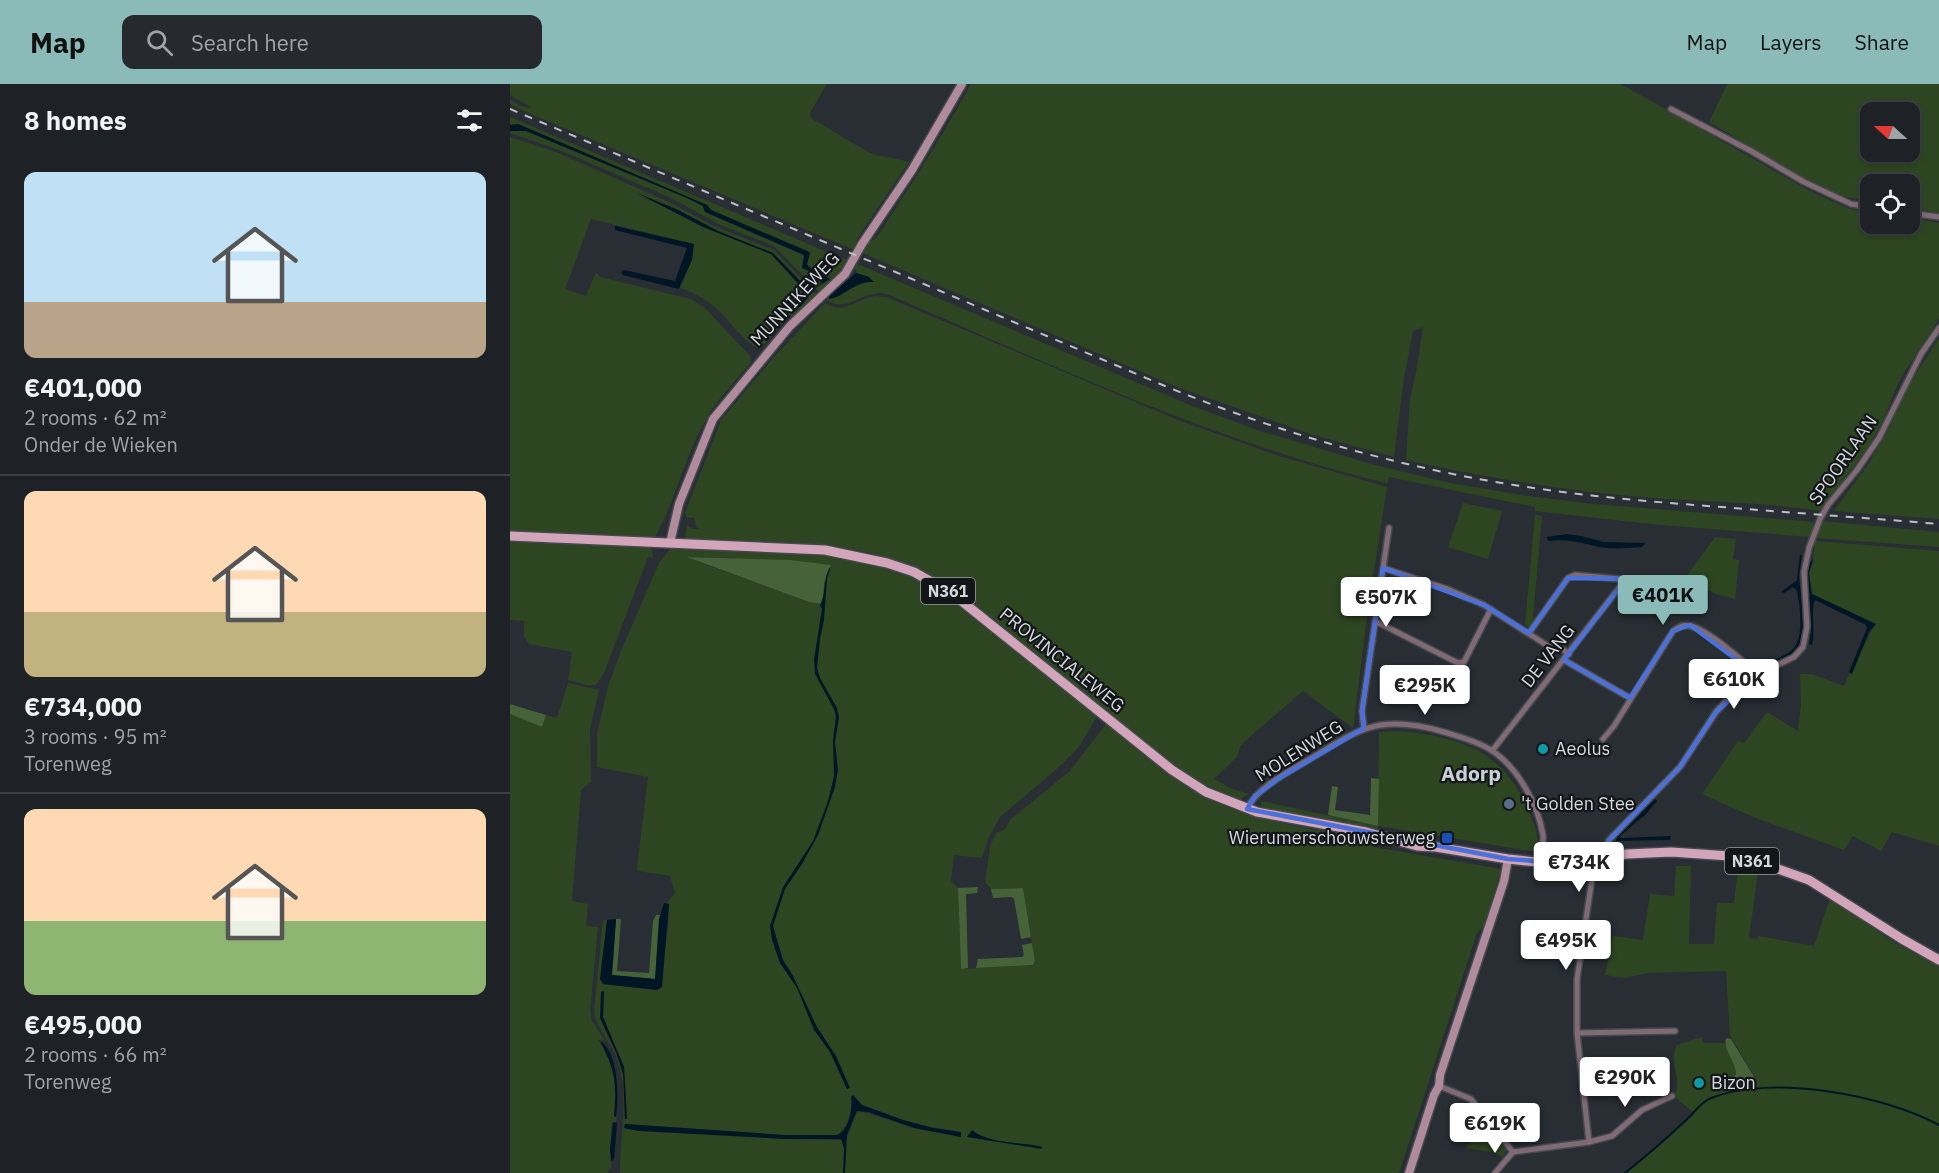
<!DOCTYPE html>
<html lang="en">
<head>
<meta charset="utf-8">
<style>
	:root { --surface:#1e2227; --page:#262a2f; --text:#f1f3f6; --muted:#a1a4a7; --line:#3c3f44; --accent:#8bbbb9 }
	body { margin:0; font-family:"IBM Plex Sans",sans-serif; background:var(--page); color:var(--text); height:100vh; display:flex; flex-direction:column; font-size:22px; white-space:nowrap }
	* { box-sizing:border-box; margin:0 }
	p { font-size:20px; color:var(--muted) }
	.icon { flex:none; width:33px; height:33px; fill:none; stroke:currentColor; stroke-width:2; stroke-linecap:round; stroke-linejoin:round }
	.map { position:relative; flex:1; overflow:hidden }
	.drawer { display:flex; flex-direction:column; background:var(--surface); width:510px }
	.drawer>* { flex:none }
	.needle { width:39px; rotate:291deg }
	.buttons { position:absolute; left:1350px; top:18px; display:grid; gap:12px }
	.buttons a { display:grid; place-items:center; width:60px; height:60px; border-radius:12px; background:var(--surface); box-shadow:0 3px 9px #0003,0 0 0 2px var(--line); font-size:30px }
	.price { position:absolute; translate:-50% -51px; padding:0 14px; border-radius:6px; background:#fff; color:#222; font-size:20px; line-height:39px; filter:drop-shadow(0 2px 3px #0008) }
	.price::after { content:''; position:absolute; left:50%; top:36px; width:18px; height:14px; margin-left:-9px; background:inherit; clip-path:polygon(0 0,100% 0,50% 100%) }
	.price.selected { background:var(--accent); color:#111 }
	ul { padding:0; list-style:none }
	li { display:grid; align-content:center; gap:12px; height:318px; padding:0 24px }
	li+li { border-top:2px solid var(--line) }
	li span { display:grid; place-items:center; height:186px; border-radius:12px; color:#555 }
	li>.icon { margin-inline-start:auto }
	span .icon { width:108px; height:108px; fill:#fffc; stroke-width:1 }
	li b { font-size:26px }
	h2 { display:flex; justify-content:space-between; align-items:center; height:72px; padding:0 24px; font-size:26px }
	header { display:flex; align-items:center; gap:36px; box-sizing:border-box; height:84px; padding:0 30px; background:var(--accent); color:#111 }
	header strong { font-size:28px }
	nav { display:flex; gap:33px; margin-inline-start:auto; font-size:21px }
	.search { width:420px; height:54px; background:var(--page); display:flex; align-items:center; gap:15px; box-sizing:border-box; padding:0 21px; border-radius:12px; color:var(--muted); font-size:22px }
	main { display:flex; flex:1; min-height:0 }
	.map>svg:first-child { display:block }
	.green { fill:#2d4621; fill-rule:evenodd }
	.forest { fill:#466239 }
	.water { fill:#011625 }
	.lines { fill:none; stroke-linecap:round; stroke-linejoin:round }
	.stream { stroke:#011625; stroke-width:2 }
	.street-casing { stroke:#44494f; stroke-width:8 }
	.secondary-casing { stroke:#44494f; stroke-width:11 }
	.primary-casing { stroke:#44494f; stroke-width:12 }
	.street { stroke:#806a74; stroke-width:5 }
	.secondary { stroke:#af8b9b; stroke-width:8 }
	.primary { stroke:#d3a5ba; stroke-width:9 }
	.rail { stroke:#bcc0c5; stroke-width:2; stroke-dasharray:8 8; stroke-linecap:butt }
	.marked { fill:none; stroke:#4b70d9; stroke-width:4.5; stroke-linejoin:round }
	.culture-dot { fill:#0f9aa8; stroke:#131619; stroke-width:2 }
	.service-dot { fill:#5c6f8a; stroke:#131619; stroke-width:2 }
	.transit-dot { fill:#1a4fb4; stroke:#131619; stroke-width:2 }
	.labels { text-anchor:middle; stroke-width:4.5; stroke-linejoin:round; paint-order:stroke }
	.shield { fill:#131619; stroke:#9a9ea2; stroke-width:1.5 }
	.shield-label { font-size:16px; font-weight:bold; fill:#d4d8dc }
	.street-label { font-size:18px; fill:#d4d8dc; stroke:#131619 }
	.poi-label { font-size:18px; fill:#d4d8dc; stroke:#131619; text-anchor:start }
	.quarter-label { font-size:21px; font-weight:bold; fill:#c9d0d8; stroke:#131619 }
</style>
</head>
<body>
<header>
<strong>Map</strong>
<div class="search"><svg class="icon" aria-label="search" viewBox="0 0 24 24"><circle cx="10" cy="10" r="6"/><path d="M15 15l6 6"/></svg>Search here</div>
<nav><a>Map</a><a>Layers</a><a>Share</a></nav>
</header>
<main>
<section class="drawer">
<h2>8 homes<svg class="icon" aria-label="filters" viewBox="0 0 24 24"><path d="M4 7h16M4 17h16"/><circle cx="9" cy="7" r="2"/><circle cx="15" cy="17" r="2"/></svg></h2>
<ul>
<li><span style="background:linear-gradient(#bfe0f5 70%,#b9a48a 0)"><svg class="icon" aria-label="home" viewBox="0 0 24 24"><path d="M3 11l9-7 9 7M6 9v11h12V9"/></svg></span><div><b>€401,000</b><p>2 rooms · 62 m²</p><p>Onder de Wieken</p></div></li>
<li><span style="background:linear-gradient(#ffd9b3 65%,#c2b280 0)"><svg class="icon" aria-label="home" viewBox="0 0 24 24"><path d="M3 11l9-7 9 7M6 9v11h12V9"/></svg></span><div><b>€734,000</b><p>3 rooms · 95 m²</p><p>Torenweg</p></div></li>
<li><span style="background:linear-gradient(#ffd9b3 60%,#8fb573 0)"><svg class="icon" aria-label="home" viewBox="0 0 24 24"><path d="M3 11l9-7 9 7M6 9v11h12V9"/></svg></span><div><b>€495,000</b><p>2 rooms · 66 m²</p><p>Torenweg</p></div></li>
</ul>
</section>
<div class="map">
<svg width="1429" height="1089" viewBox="0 0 1429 1089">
	<rect width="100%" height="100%" fill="#282e34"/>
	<!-- green -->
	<path class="green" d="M0,0H317L301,27L300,32L304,36L358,68C371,74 385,73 399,78L348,153L344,166L9,25L0,20V15L9,21L20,24L21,23L0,11Z
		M461,0H1111L1307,111C1327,118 1339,128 1360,127V140H1400V134L1429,139V235L1390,295L1372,339L1354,369L1310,427C1255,418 1196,418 1141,414C1058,407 977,394 896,376L900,314L906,288L913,243L903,247L894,294L884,373L800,350L667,303L350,168C357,157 363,158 369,150C401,101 433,51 461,0Z
		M1217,0H1429V130L1400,124V100H1360V117C1324,115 1294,93 1263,76C1242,63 1220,51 1199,38ZM1360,28H1400V68H1360Z
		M0,33L329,173L339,176L329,191L310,209L264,162L211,141L159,113L47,65L0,49V47H16L177,114L193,122L194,127L293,171L295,173L292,182L313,193L314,196L309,200L311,201L321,194L299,183L297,181L300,168L201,126L197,121L8,40L0,41Z
		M0,53L46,68L161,119L204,142L264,166L307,211L284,234L280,231L250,265C232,257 221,238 207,225C196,215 184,209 169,203L182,176L184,160L81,135L55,205L76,212L86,188L90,193L181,215L196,225L240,272L241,278C227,296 209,313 198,332C175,371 166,416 144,455L0,449ZM127,111L166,125L208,147L263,169L282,188L299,209L298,214L282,230L281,228L296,213V208L261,170L193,143L162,126Z
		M345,179L680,321L747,346L865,381L940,399L1017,412L1084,420L1304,438L1300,453L1140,440L1025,427V423L879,393L877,399C704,358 540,280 377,210C353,204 340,230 317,216C330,211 342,201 356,198L359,193L346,189Z
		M366,212L376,213L668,336L769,372L877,403L857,532L843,644L793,607L735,657L730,663L727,673L704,695L720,704L739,710L729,716C684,699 649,670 612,640C565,602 521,564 473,528C449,510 425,491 396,480C326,454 248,459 175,455L177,441L183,445H189L186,443L184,434L176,433L175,429L211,336L264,273L315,219C335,232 347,214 366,212Z
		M1429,254V435L1324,427L1359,379L1381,340L1400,299Z
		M953,419L992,427L978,475L938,463Z
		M1025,431L1032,432L1022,545L1015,541Z
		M1312,437L1429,448V463L1306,454Z
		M1205,453L1226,455L1223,475L1229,476L1225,515L1206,510L1181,498L1178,490Z
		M0,455L139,464L142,466L143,474L138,473L94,589L86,601H77L58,596L62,568L19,560L14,552V537L0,536Z
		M1305,457L1429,467V762L1382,748L1371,767L1343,752L1334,766L1243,733L1192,710L1228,657L1234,659L1257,628L1288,647L1291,622L1290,590H1301L1334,602L1340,589L1342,590C1349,572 1356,555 1366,540L1302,510L1299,489L1304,477L1303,475Z
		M160,465C234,467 314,460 385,486C434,504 473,539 513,572C537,592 562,612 587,632L569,663L550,682L490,733L479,753L472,774L444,771L441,797L448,804L451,885L523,881L525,877L513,804L481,805L475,798L480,762L486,749L495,745L501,735L560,687L596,640C625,663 652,689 684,707C739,739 804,744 866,756L864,763L991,785L975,841L967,849L889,1089H110C110,1053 119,1014 108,978C103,960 87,946 84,928L93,836H97L90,895L93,900L147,906L158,845L159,821L157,819L165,809L160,792L128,787L127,784L138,693L87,683V650L98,602L111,567L149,479ZM179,473L224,474L299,518L186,477ZM94,908L93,933L114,983L117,1034H115L114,996L112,983L90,934ZM343,1011L352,1021L405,1040L451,1048L450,1053L404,1044L350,1027L346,1028L337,1054L333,1056L275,1055L115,1045V1040L275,1051H327C341,1045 340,1024 343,1011Z
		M58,599L89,606L80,645L81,698L71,706L62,817L78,820L76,842L88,843L80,927L82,937L94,955L93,957L91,956L103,986L106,1007L104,1032L106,1033V1038L102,1039C100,1055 101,1070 101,1085H99L98,1089H0V630L32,643L36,631L47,634Z
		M869,648C902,644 956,655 981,675C998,688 1012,709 1019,728C1025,742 1030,754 1027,768L869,742L867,746L751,725V717L868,742Z
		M1166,782H1181L1179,860H1204L1207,819H1224L1228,783L1248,788L1239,854L1247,855L1249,852L1304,862L1320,814L1385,859L1429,882V1089H1115L1177,1036L1183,1028L1164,1012C1174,996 1157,977 1167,961L1192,953L1193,959H1215L1226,984V990L1212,1002L1246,995L1220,951L1216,887L1137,889L1114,894L1095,891L1103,852L1133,856L1140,810L1164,812Z
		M979,1044L996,1066L993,1073L982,1068L955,1064Z"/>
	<!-- forest -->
	<path class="forest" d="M177,473L280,476L321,481L314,499L313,520L299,518Z
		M0,620L36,631L32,643L0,630Z
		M861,694L869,695L868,742L818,731L822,702L828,703L825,726L860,731Z
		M468,803L467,809L456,810L458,884L451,885L448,804Z
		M513,804L521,853L511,855L504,815L502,813L483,814L481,805Z
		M146,831H151L145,895L102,891L106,835H111L107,887L139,889L143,837Z
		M522,859L525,877L523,881L466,884L468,875L512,873L514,871L512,861Z
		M1216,954L1221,955L1246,996L1212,1002L1213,996L1221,995L1226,990C1226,977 1213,967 1216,954Z"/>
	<!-- water -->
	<path class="water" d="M8,40L197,121L201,126L297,167L300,169L297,180L299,183L320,195L310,201L314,195L313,193L292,184L294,171L195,128L193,122L177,114L16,47H0V41Z
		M127,109L166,125L208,147L263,169L297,204C302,215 289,223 282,230L281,228L296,213V208L261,170L193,143Z
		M105,142L184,160L182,176L169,205L113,191L111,188L114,186L165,197L177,164L105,146Z
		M346,189L359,193L364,198C344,197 336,212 319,215V212Z
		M1057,450L1071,452L1094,458L1136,459L1132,463C1117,464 1099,466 1085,462C1068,458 1056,455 1038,457L1037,453Z
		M1290,470L1292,472L1289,492L1294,542L1291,558L1282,571L1252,584L1251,581C1260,577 1273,573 1281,567C1295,555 1290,523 1287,507L1283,503L1274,509L1271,508L1287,496Z
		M1303,475L1299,489L1302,510L1366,540L1359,548L1342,590L1339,588L1357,544L1356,541L1305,516C1300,529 1306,546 1302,561L1299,560C1300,552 1302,544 1301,536C1300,518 1290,488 1303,475Z
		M321,482L317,495L314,536L310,555L307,584L310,594L327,624L329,633L325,658L328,686L325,703L308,751L292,780L275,805L263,842L273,876L282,890L307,943L326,972L340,1004L337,1005L320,968L304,946L287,904L270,879L262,856L260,842L273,803L303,757L318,717L324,692L323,656L326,632L324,625L305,590L304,575L312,525L310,521C317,509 312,494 321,482Z
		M1145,715L1147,717L1135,731L1111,751L1110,754L1161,752L1160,756L1106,757L1107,752Z
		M154,819L159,820L152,903L147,906L93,900L90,895L97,836L106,835L102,891L145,895L149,835Z
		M94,907L93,933L114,983L117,1035H115L113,990L106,968L90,934L91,908Z
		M89,956C109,968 109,1013 106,1033L104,1032C107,999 105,984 89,956Z
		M343,1011L352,1021L393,1036L423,1044L451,1048V1053L404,1044L359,1028L347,1027L337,1051L335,1089H333L334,1064L331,1055H275L129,1047L114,1044L115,1040L275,1051H327C339,1045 343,1025 341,1013Z
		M103,1038L107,1039L104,1075L101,1077L100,1065Z
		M462,1046C478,1059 507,1058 528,1062L532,1063V1065L457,1053Z"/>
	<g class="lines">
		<!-- stream -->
		<path class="stream" d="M1115,1089C1135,1073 1155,1056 1174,1038C1184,1030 1189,1019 1201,1014C1261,990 1374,1011 1429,1041"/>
		<!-- street casing -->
		<g class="street-casing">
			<path id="street" d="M1161,25L1241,67L1294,98L1341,120L1360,123
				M1400,129L1429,133
				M873,484L937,505L974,521L1038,562L1052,565L1059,570
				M865,537L948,579L954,578L981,525
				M1019,549L1058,494L1065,491L1143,498
				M1054,576L1120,614
				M854,644L852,627L879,444
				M1093,655L1104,642L1163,547C1169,543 1173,540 1181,542C1197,546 1236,578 1247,591
				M982,667L1116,495
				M737,725C745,706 776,689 793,679C817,666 843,645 871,641C892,638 914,642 934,648C950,653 967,657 981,666C1008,683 1028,721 1033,751C1034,759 1031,770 1030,778
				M1096,773V762L1099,756L1170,683L1206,628L1228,604L1247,591L1284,573L1293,563L1297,543L1294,488L1299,464L1310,435L1318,421L1347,386L1369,354L1411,270L1429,244
				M1067,949L1165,947
				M929,1002L961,1015L1003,1068
				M1079,1058L1102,1052L1132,1026L1162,1012
				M985,1089L1003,1068L1079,1058L1067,949V895L1085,775"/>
		</g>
		<!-- secondary casing -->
		<g class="secondary-casing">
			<path id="secondary" d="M160,459L169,420L203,335L280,242L335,190L352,160L402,86L452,0
				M899,1089L924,1011L929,1002L930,991L994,797L998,775"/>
		</g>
		<!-- primary casing -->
		<g class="primary-casing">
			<path id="primary" d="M0,452L315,466L377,479L404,488L444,511L662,686L696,708L747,728L856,748L907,762L926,763L998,775L1027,778H1060L1117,770L1161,768L1220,772L1254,780L1299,796L1392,855L1429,876"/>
		</g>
		<!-- street -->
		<use href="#street" class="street"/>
		<!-- secondary -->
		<use href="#secondary" class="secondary"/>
		<!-- primary -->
		<use href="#primary" class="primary"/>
		<!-- rail -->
		<path class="rail" d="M0,25L655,302C767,348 884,382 1004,401C1073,412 1142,418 1212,423C1284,429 1357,434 1429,440"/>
	</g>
	<!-- marked area -->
	<path class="marked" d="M873,484L974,521L1019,549L1058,494L1116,495L1054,576L1120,614L1163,547L1180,541L1247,591L1206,628L1170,683L1099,756L1096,773L1052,779L998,775L737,725L745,712L771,693L854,644L852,627Z"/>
	<!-- markers -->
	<g class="culture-dot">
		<circle cx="1033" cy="665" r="6"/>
		<circle cx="1189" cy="999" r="6"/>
	</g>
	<circle class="service-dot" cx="999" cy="720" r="6"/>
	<rect class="transit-dot" x="931" y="748" width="12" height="12" rx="3"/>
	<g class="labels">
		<!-- shield labels -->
		<g class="shield">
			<rect x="411" y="494" width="54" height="26" rx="4.5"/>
			<rect x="1215" y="764" width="54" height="26" rx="4.5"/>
		</g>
		<g class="shield-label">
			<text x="438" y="513">N361</text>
			<text x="1242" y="783">N361</text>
		</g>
		<!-- street labels -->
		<g class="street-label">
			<text transform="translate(285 215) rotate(-47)" y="6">MUNNIKEWEG</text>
			<text transform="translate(1333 376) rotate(-55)" y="6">SPOORLAAN</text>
			<text transform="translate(1038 572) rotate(-52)" y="6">DE VANG</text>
			<text transform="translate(552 576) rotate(39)" y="6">PROVINCIALEWEG</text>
			<text transform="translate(789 667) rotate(-32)" y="6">MOLENWEG</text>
		</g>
		<!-- poi labels -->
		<g class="poi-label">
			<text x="1045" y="671">Aeolus</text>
			<text x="1011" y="726">'t Golden Stee</text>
			<text x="925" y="760" text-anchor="end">Wierumerschouwsterweg</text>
			<text x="1201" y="1005">Bizon</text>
		</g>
		<!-- quarter labels -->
		<g class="quarter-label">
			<text x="961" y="697">Adorp</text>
		</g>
	</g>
</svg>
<div class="buttons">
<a><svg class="needle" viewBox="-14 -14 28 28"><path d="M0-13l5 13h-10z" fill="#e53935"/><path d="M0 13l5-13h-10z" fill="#a1a4a7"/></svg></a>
<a><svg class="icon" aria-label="locate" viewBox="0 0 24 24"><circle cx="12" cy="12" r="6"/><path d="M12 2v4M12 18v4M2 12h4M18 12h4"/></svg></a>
</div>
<b class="price selected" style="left:1153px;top:542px">€401K</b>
<b class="price" style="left:876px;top:544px">€507K</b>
<b class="price" style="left:1224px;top:626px">€610K</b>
<b class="price" style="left:915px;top:632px">€295K</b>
<b class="price" style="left:1069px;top:809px">€734K</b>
<b class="price" style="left:1056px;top:887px">€495K</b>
<b class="price" style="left:1115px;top:1024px">€290K</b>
<b class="price" style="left:985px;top:1070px">€619K</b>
</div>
</main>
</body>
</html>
